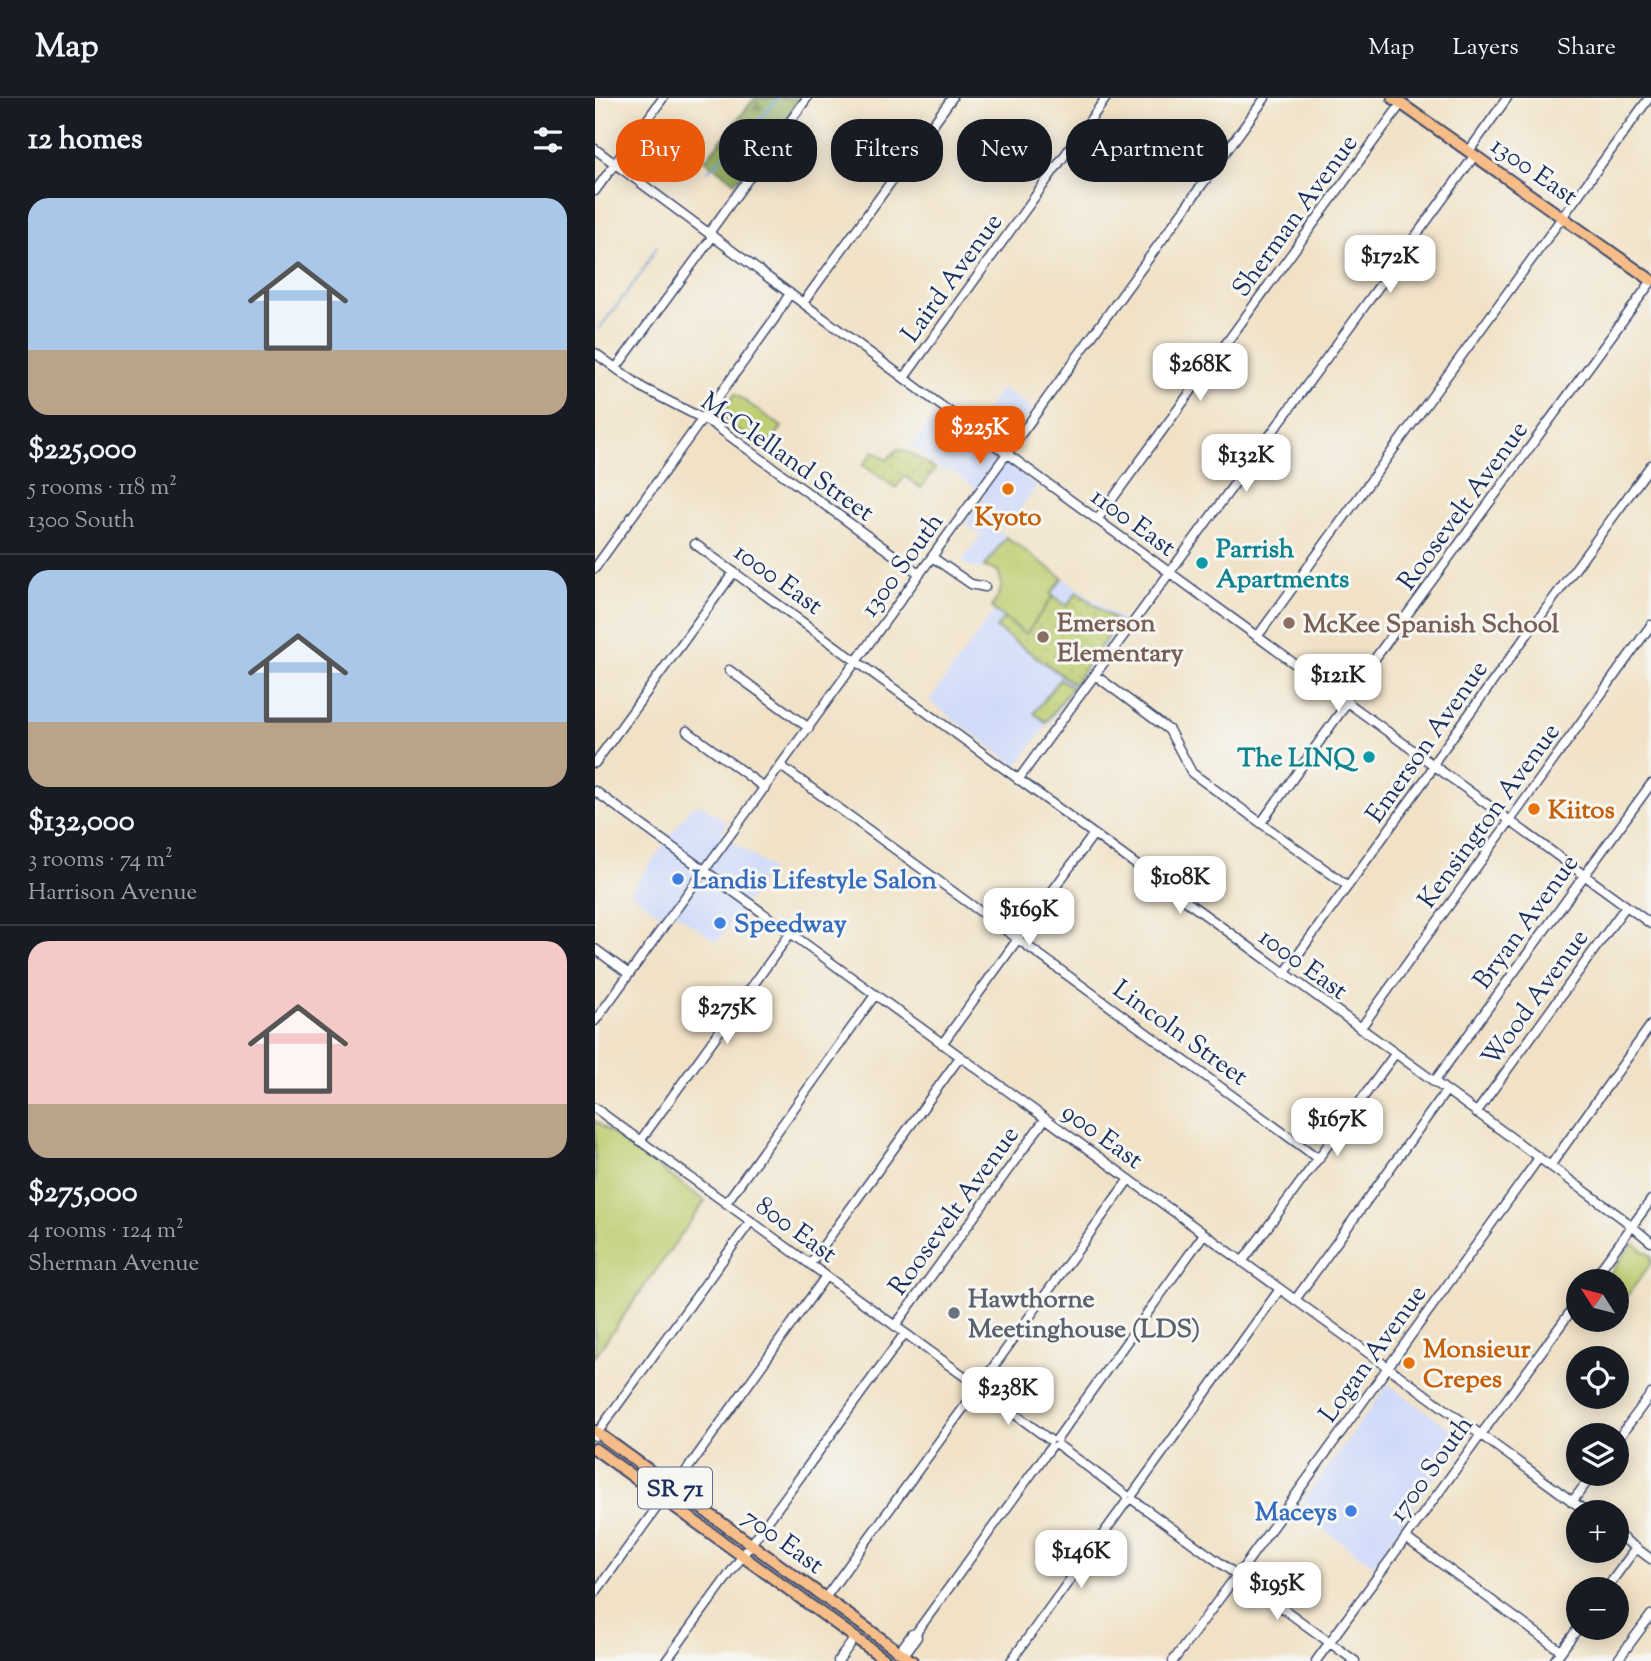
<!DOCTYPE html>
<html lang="en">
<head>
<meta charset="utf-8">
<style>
	:root { --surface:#171b24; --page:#242831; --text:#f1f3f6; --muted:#9ea1a6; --line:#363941; --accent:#ea580c }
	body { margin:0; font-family:"Sorts Mill Goudy",serif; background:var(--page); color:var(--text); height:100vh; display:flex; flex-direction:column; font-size:26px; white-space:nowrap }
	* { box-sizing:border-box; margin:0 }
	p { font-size:23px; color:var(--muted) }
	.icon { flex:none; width:38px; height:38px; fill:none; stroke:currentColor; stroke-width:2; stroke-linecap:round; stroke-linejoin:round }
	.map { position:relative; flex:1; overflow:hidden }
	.drawer { display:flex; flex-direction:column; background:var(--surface); width:595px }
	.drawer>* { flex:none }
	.hud { position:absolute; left:21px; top:21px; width:665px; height:63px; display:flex; gap:14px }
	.needle { width:46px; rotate:306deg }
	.buttons { position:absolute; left:971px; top:1171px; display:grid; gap:14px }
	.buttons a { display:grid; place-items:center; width:63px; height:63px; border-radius:50%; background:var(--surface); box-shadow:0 4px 18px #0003; font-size:35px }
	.price { position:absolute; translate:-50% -60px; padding:0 16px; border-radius:14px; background:#fff; color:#222; font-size:23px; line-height:46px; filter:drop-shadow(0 2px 4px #0008) }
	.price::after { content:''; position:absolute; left:50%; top:42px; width:21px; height:16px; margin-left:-10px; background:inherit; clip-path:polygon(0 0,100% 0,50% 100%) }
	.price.selected { background:var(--accent); color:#fff }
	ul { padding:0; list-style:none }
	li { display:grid; align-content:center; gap:14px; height:371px; padding:0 28px }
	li+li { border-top:2px solid var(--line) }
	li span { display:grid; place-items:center; height:217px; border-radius:21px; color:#555 }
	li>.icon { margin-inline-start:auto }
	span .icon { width:126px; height:126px; fill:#fffc; stroke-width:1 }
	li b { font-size:30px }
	h2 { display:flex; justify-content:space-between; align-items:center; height:84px; padding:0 28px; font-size:30px }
	.chip { padding:0 24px; border-radius:28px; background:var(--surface); box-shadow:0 4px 18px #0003; font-size:24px; line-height:63px }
	.chip.selected { background:var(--accent); color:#fff }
	header { display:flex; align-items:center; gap:42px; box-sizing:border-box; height:98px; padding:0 35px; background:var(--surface); border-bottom:2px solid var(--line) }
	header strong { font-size:33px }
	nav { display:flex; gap:38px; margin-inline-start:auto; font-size:24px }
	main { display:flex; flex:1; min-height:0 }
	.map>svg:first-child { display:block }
	.built { fill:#cfdafa }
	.grass { fill:url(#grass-dots); stroke:#6c7e67; stroke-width:2 }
	.forest { fill:url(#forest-firs); stroke:#587060; stroke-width:2 }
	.park { fill:#bdcd70; stroke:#6c7e67; stroke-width:2 }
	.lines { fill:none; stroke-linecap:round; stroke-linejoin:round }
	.stream { stroke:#71a2db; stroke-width:2 }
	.minor-casing { stroke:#3b4a6e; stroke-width:11 }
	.major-casing { stroke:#3b4a6e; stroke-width:14 }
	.minor { stroke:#fff; stroke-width:8 }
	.major { stroke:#f7bd88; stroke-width:10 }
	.food-dot { fill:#e8710a; stroke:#f6f6f2; stroke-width:2.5 }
	.culture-dot { fill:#0f9aa8; stroke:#f6f6f2; stroke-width:2.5 }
	.education-dot { fill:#8d6e63; stroke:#f6f6f2; stroke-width:2.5 }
	.shop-dot { fill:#3f7fe0; stroke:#f6f6f2; stroke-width:2.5 }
	.worship-dot { fill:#6b7280; stroke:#f6f6f2; stroke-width:2.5 }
	.labels { text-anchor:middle; stroke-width:6; stroke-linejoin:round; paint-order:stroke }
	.shield { fill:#f6f6f2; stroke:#5d6b8a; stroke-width:2 }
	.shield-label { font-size:24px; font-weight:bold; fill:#1b2f5e }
	.street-label { font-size:26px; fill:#1b2f5e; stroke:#f6f6f2 }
	.food-label { font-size:26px; font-weight:bold; fill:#c56008; stroke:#f6f6f2; text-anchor:start }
	.culture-label { font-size:26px; font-weight:bold; fill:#0d838f; stroke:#f6f6f2; text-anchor:start }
	.education-label { font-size:26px; font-weight:bold; fill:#785e54; stroke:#f6f6f2; text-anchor:start }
	.shop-label { font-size:26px; font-weight:bold; fill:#366cbe; stroke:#f6f6f2; text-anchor:start }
	.worship-label { font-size:26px; font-weight:bold; fill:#5b616d; stroke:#f6f6f2; text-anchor:start }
</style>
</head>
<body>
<header>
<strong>Map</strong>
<nav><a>Map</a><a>Layers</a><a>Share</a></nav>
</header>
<main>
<section class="drawer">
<h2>12 homes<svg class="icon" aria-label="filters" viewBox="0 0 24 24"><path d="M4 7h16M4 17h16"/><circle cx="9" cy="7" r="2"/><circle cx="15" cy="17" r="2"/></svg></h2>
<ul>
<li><span style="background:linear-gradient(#a9c7e8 70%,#b9a48a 0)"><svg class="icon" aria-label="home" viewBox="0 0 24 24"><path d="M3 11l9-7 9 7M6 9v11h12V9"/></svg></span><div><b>$225,000</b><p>5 rooms · 118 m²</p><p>1300 South</p></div></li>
<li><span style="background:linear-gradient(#a9c7e8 70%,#b9a48a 0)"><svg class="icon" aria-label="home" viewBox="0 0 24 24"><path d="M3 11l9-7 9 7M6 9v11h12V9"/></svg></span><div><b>$132,000</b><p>3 rooms · 74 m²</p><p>Harrison Avenue</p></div></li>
<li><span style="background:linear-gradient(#f6c9c9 75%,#b9a48a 0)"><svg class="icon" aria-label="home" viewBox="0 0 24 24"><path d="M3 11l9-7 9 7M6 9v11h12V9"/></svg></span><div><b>$275,000</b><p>4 rooms · 124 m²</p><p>Sherman Avenue</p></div></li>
</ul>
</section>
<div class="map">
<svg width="1056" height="1563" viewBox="0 0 1056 1563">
	<defs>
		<pattern id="grass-dots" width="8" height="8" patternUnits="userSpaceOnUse" patternTransform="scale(1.75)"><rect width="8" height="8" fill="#bdcd70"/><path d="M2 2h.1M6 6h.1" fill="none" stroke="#a2b063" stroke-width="1.8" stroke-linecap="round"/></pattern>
		<pattern id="forest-firs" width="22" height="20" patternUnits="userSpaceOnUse" patternTransform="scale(1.75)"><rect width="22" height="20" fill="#96b062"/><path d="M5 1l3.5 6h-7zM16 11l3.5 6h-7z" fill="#7a9054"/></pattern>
	</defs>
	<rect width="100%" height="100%" fill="#f6f6f2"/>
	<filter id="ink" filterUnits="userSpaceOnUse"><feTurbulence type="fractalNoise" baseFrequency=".0143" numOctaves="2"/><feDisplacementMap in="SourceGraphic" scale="14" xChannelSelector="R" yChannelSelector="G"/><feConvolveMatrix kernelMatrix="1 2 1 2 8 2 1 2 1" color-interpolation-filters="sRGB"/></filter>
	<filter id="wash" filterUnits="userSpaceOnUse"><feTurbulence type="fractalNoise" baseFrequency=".00686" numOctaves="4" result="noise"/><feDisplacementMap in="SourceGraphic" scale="28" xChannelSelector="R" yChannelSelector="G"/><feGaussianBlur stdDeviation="1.57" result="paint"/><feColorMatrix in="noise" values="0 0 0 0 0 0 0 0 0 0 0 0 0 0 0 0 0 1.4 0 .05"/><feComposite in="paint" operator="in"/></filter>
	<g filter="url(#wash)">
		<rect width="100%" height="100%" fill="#f1e2c7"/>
		<!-- built -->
		<path class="built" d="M407,289L437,311L402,358L442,388L411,431L397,421L394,426L528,523L422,668L334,603L399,513L397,508L407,491L406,479L402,472L389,469L378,471L367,463L386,437L369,425L390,397L361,376L353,372L350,375L316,348L340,317L370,339Z
			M98,706L104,709L106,706L132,725L126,735L176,771L122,844L72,809L66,817L35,794Z
			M793,1286L867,1339L778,1467L701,1412Z"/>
		<!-- grass -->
		<path class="grass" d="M303,351L317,356L340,371L326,390L310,378L301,390L268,367L279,353L292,362Z
			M482,494L523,524L479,586L401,530L409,520L431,536L458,498L472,508Z"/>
		<!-- forest -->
		<path class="forest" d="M160,0H206L162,60L140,84L110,62Z"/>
		<!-- park -->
		<path class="park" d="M140,296L187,329L170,352L125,319Z
			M411,439L468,480L456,496L458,498L431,536L399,512L397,508C406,495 410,486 402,472L389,469Z
			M465,581L477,589L451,624L439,615Z
			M0,1023L110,1103L0,1258Z
			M1038,1145L1056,1158V1165L1027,1205L1022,1201V1183H1010Z"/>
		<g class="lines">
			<!-- stream -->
			<path class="stream" d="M113,73C137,50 161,26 183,0
				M4,231L45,177L62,148"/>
		</g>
	</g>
	<g filter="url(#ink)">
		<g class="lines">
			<!-- minor casing -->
			<g class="minor-casing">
				<path id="minor" d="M0,51L348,309L1056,826
					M874,53L912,0
					M0,93L68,0
					M114,135L212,0
					M208,205L357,0
					M0,255L48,290L118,326L325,476
					M21,270L118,138
					M309,280L511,0
					M502,422L806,6
					M100,446L1027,1120L1056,1144
					M337,459L376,486L390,489
					M0,470L180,220L195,195
					M662,539L1054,0
					M134,572L214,630
					M500,577L574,632L597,675L753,788
					M92,633L170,690
					M0,665L139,474
					M186,668L724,1061
					M423,682L880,57
					M0,693L992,1414
					M666,725L747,612L754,596L1056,184
					M0,851L34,876
					M689,876L834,676L842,660L1056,367
					M0,923L670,0
					M765,931L1056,527
					M347,946L498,737
					M839,984L1056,686
					M0,1010L380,1286
					M881,1015L1031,808
					M45,1043L195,836
					M955,1068L1056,927
					M131,1105L280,897
					M647,1164L800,956
					M215,1166L365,959
					M997,1183L1056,1102
					M700,1202L851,993
					M300,1228L450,1021
					M386,1286L534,1081
					M387,1292L455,1342
					M0,1338L156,1123
					M462,1341L609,1136
					M1022,1342L1056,1296
					M463,1347L531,1397
					M79,1390L231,1178
					M538,1396L685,1191
					M538,1402L639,1475
					M977,1404L998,1376
					M1022,1436L1056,1461
					M811,1440L966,1553
					M645,1474L944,1060
					M646,1480L760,1563
					M1011,1491L1041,1450
					M0,1495L68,1401
					M230,1500L380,1294
					M304,1554L317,1536L321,1535
					M309,1557L322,1539L321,1535L456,1349
					M71,1563L310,1235
					M243,1563L260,1540
					M416,1563L532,1403
					M578,1563L639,1481
					M721,1563L984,1202
					M959,1563L984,1529
					M1022,1563L1056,1517"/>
			</g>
			<!-- major casing -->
			<g class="major-casing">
				<path id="major" d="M798,0L1056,182
					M0,1333L317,1563
					M0,1351L292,1563"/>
			</g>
			<!-- minor -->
			<use href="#minor" class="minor"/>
			<!-- major -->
			<use href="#major" class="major"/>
		</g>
	</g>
	<!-- markers -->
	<g class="food-dot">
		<circle cx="413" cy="391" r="7"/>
		<circle cx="939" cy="711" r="7"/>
		<circle cx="814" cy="1265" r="7"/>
	</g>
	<g class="culture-dot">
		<circle cx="607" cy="465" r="7"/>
		<circle cx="774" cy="659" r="7"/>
	</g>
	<g class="education-dot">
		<circle cx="694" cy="525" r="7"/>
		<circle cx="448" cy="539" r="7"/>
	</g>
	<g class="shop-dot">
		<circle cx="83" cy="781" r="7"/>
		<circle cx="125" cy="825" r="7"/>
		<circle cx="756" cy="1413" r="7"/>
	</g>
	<circle class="worship-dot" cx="359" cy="1215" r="7"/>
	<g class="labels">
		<!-- shield labels -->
		<rect class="shield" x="43" y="1369.5" width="74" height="41" rx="5"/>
		<g class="shield-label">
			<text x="80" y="1398">SR 71</text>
		</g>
		<!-- street labels -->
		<g class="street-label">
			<text transform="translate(940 72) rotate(35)" y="9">1300 East</text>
			<text transform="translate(699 117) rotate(-54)" y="9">Sherman Avenue</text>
			<text transform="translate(356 179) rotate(-54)" y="9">Laird Avenue</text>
			<text transform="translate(193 358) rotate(35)" y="9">McClelland Street</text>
			<text transform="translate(867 407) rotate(-54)" y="9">Roosevelt Avenue</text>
			<text transform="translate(539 423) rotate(36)" y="9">1100 East</text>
			<text transform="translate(306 466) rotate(-54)" y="9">1300 South</text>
			<text transform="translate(184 480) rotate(36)" y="9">1000 East</text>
			<text transform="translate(831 643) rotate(-55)" y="9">Emerson Avenue</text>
			<text transform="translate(893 717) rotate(-54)" y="9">Kensington Avenue</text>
			<text transform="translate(930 823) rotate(-54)" y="9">Bryan Avenue</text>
			<text transform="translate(709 865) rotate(36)" y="9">1000 East</text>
			<text transform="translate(939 899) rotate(-54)" y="9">Wood Avenue</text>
			<text transform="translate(586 934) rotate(36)" y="9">Lincoln Street</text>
			<text transform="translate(508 1037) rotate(36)" y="9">900 East</text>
			<text transform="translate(358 1112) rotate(-54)" y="9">Roosevelt Avenue</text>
			<text transform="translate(202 1131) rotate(36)" y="9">800 East</text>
			<text transform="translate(777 1255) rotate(-54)" y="9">Logan Avenue</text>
			<text transform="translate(835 1370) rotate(-54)" y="9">1700 South</text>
			<text transform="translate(189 1442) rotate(36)" y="9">700 East</text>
		</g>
		<!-- food labels -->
		<g class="food-label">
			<text x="413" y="427" text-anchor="middle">Kyoto</text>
			<text x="953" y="720">Kiitos</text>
			<text x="828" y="1259">Monsieur<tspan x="828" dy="30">Crepes</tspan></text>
		</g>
		<!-- culture labels -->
		<g class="culture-label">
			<text x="621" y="459">Parrish<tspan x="621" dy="30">Apartments</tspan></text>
			<text x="760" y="668" text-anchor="end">The LINQ</text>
		</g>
		<!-- education labels -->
		<g class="education-label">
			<text x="462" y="533">Emerson<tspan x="462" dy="30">Elementary</tspan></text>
			<text x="708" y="534">McKee Spanish School</text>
		</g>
		<!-- shop labels -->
		<g class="shop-label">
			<text x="97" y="790">Landis Lifestyle Salon</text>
			<text x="139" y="834">Speedway</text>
			<text x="742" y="1422" text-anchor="end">Maceys</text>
		</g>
		<!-- worship labels -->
		<g class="worship-label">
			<text x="373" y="1209">Hawthorne<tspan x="373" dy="30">Meetinghouse (LDS)</tspan></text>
		</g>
	</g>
</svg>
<div class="buttons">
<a><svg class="needle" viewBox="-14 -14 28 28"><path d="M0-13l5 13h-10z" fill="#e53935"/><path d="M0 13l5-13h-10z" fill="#9ea1a6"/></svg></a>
<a><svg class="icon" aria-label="locate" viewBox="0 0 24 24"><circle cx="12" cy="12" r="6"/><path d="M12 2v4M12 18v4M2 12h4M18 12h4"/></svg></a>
<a><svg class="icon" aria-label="layers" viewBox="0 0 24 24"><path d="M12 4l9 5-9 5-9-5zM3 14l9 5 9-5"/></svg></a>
<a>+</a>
<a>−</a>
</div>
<b class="price" style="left:795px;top:197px">$172K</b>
<b class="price" style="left:605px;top:305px">$268K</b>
<b class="price selected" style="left:385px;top:368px">$225K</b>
<b class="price" style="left:651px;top:396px">$132K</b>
<b class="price" style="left:743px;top:616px">$121K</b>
<b class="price" style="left:585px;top:818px">$108K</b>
<b class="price" style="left:434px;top:850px">$169K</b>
<b class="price" style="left:132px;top:948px">$275K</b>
<b class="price" style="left:742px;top:1060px">$167K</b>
<b class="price" style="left:413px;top:1329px">$238K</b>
<b class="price" style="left:486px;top:1492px">$146K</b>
<b class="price" style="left:682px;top:1524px">$195K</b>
<div class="hud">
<a class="chip selected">Buy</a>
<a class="chip">Rent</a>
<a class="chip">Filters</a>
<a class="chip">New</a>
<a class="chip">Apartment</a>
</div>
</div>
</main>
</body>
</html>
